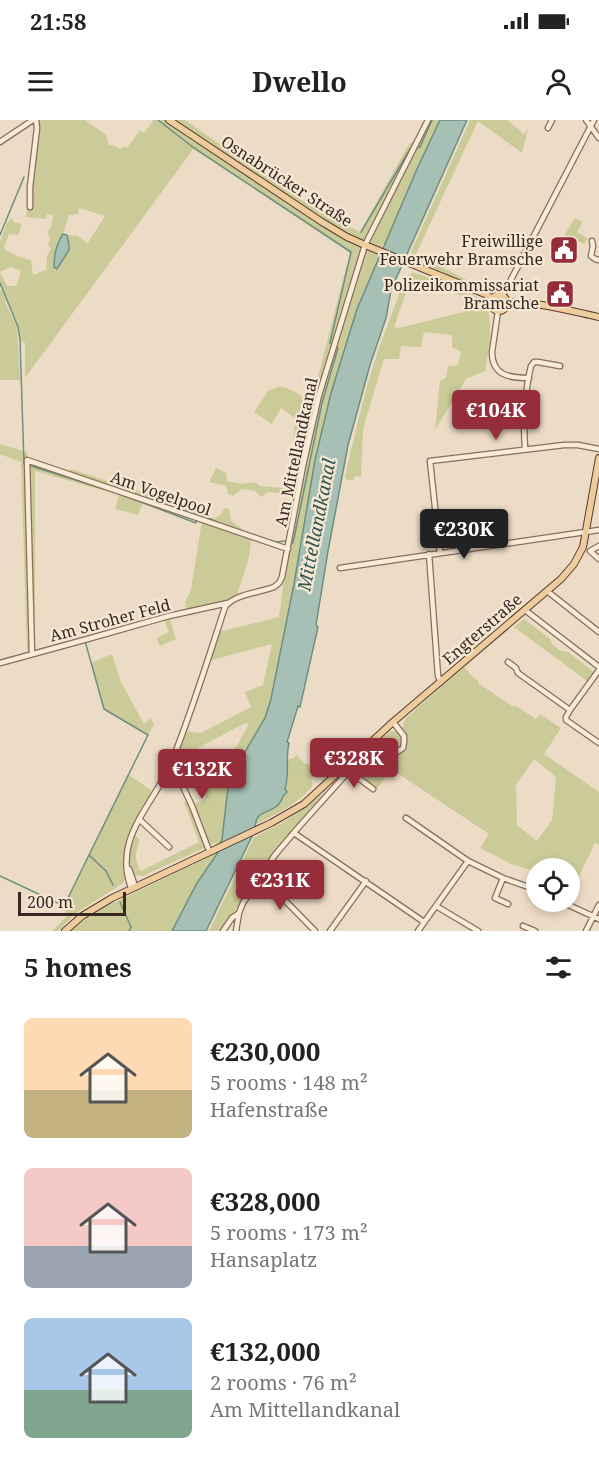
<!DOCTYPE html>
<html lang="en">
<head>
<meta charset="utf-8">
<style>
	:root { --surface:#fff; --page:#f2f2f2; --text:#222; --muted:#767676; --accent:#952d3a }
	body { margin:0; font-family:"Noto Serif",serif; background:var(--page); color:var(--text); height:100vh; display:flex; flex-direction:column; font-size:22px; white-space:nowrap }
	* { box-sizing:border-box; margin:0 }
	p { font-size:20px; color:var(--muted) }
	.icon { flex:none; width:33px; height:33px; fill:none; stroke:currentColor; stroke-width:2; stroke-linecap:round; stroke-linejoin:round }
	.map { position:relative; height:811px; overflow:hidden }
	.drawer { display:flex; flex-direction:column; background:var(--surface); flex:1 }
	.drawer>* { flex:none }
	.fabs { position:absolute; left:526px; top:738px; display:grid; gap:12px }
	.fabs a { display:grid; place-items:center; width:54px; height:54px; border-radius:50%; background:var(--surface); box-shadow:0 3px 9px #0003; font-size:30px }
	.scale { position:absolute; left:18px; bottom:15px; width:108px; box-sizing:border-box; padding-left:6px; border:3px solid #38281f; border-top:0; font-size:16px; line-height:21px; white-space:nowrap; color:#38281f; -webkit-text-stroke:4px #f5e7d4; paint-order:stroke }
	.price { position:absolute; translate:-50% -51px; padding:0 14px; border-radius:6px; background:var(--accent); color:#fff; font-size:20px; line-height:39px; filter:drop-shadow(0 2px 3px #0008) }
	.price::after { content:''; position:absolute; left:50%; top:36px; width:18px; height:14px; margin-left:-9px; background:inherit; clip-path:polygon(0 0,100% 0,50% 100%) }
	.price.selected { background:#222; color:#fff }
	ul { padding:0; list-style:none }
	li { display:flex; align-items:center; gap:18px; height:150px; padding:0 24px }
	li span { display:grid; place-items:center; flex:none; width:168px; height:120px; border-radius:9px; color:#555 }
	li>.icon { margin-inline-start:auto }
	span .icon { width:72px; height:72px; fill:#fffc; stroke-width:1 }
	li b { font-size:26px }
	h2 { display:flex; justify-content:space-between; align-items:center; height:72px; padding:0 24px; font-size:26px }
	.status { display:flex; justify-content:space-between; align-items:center; height:42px; padding:0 30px; background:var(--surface); direction:ltr }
	.status svg { height:16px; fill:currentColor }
	header { display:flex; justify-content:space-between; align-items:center; height:78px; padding:0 24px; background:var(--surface); font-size:27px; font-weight:700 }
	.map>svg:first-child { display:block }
	.green { fill:#cbcb99; fill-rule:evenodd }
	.water { fill:#a6c0b6; stroke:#6d8f82; stroke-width:1.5 }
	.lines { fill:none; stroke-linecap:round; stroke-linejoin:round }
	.stream { stroke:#6d8f82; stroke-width:1.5 }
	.minor-casing { stroke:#886e5b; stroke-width:7 }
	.major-casing { stroke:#553d2f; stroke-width:8 }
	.minor { stroke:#f8ebd8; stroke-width:4.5 }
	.major { stroke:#efcc9d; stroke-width:6 }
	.labels { text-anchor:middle; stroke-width:4.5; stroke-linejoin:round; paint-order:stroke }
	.street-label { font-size:16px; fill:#38281f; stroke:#f5e7d4 }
	.poi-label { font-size:16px; fill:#38281f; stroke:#f5e7d4; text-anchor:end }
	.water-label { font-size:18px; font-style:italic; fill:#2e5750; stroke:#f5e7d4 }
</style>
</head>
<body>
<div class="status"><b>21:58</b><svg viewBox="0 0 49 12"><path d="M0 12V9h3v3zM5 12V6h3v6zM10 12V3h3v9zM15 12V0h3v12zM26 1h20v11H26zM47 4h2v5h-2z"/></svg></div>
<header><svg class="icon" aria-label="menu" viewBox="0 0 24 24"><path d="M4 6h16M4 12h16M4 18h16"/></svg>Dwello<svg class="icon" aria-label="person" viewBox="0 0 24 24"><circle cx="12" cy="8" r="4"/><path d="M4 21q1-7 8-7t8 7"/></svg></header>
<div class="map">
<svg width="599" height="811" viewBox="0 0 599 811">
	<rect width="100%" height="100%" fill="#eddcc5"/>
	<!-- green -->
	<path class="green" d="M36,0H85L106,15L109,26L113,25L121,29L124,26L127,28L140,10L144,13L153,1L152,0H185L280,66L328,97L360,112L409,24L420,17L428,0H440L417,49L386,122L377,130L378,139L357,189L331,273L315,340L294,464L271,579L265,598L229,659L222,719L217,734L197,763L172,811H70L96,792L111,784L205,739L217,722L143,756L133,755L128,733L124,741L126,758L122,764L76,793L58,811H52L67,796L64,786L128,654L155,673L133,714L140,719C135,733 134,738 141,751L199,722L184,682L189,680L192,686L206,678L201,666H193L192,663L226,645L249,604L245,603L179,638L172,643L183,611L201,613L251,587L245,572L263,565L272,524L208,541L218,512L279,497L288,429L297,375L267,372L262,377L257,374L256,371L242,369L233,376L228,374L226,366L209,362L216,348L226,353L227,361L242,364L254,362L260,366L293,369L300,334L293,332L295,298L281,288L272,304L254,292L268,271L280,266L294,271L311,284L350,133L194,28L25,258V223L20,220L18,207L0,163V121L7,103L12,97L14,102L22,104L18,115L9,114L4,128C10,134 22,138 31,140L33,155L46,150L47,136L51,128L48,125L50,118L47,111L51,108L53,95L47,94L46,99L26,97L33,35ZM79,88L105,96L88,123L77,116L67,115L69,125L58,147L54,146L55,129L58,121L63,114L69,95L78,94ZM11,147L21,151L16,166H7L0,152Z
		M470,0H507L524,14L528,9L522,33L478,1L416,134L475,164V167L413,139L411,132Z
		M575,98L583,102L577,112L587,118L585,124L564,116Z
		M412,153L419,154L485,180C494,201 489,229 485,251L466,259L435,310L440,261L446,258L448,246L458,245L461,232L452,227V215L424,212L421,227L401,226L399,239H384L363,309L361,357L355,356L353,360H347L345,357L347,347L366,269L379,228L402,166L408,157ZM415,160L463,176V192L399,208L394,207L409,164Z
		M2,169L6,184L17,207L20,260H0V171Z
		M0,324L27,332L28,340L67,354L71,349L199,391L206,397L214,399L221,394L225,388L229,389L231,401L252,416L248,442L236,477L230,479L228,484L187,491L185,482L191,470L202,400L144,380L138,395L115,389L119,375L35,351V533L27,535L21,342L0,334Z
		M169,496L176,519L160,526L156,518L169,512L163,497Z
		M524,499L549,518L553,525L559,530L568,532L594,552L587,561L514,507Z
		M112,534L121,562L144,604L151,598L154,605L148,615L104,589L91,543Z
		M464,547L473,557L479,561L478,563L512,586H516L536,599L540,594L561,608L544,634L599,672V725L595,723L573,768L570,767V748H537V752L511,744L480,728L489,714L391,649L377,669H373L348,651L274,734L221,811H209L254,717L282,703L308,686L326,671L368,630L391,611H396L403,616V604L406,598ZM534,639L556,657L552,700L537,721L517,705L516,665Z
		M297,635L305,644L307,643L313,651V657L311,658L313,665C299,684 276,694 255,705L259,695L278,685L286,672L285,669L288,659L287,640L293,638Z"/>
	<!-- water -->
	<path class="water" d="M440,0H467L391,170L386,198L370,245L348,325L328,431L316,505L318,507L300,587L298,586L287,622L289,623C285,640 290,653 285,669L287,672C283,675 281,682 278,685C267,695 255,689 255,710L206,811H172L197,763L217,734L222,719L229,659L265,598L271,579L294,464L315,340L331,273L357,189L417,49Z
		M63,114L67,115L69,125V130L57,149L54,147C54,134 56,124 63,114Z"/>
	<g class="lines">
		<!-- stream -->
		<path class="stream" d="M158,0L194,28L351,132
			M417,28L420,27L432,0
			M361,112L410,29
			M0,115L24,57
			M0,163L18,207L20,220L24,344
			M331,224L330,223L351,132
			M31,346L104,369
			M112,371L196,403V401
			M198,395L199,393L221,404
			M259,417L276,422L286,421
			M292,422L293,423L322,283L338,228L337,227
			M85,521L104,589L148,615L89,735L106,751L113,765
			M0,756L64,786L89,735
			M120,782L131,807L129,811"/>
		<!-- minor casing -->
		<g class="minor-casing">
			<path id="minor" d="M586,0L599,18
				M548,8L552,0
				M0,22L33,0
				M30,87V67L37,8L36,0
				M592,121L593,126L591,136L595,139L599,140
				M502,177L594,0
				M498,191L492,232C492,256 510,258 529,258
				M525,328C523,303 525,270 531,246L534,242H538L560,246
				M599,426L590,431L599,439
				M440,433L430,341L564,325H578L599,329
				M429,434L438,556L441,562
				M340,448L599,410
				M547,471L599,512
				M525,490L599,547
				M32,534L27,340L288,429
				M508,542L516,548L518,553L570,590
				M0,543L84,520L169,496L228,483
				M599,550L570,590L566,597V600L599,623
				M172,643L192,686L208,728
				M349,651L373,669
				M406,698L468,741L503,758L537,770
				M140,700L169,727
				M294,713L424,802
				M129,749L135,766
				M261,756L315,811
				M503,758L495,778L508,784
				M131,768C126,754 125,738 129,723C138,693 161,669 172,641C192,591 208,539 225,487C234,474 259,473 274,467L279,463L282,457L303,346L319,275L365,125L428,0
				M562,782L599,799
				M436,786L478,811
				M523,806L535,811
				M223,811L232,798L239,793L243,783L275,735L297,709L349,651L365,639L372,637L392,635L403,628L404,622V616L393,602
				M236,811L239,793
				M330,811L366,761
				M418,811L468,741
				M586,811L599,785"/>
		</g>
		<!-- major casing -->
		<g class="major-casing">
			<path id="major" d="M169,0L322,102L347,117L365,125L485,174L493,179
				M491 183a8 8 0 1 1 16 0a8 8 0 1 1-16 0Z
				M507,183C532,180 574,192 599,197
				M65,811L82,796L112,778L271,703L304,684L393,602L561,459L574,444L583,427L599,338"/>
		</g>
		<!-- minor -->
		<use href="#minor" class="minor"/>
		<!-- major -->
		<use href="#major" class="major"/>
	</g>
	<!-- icons -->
	<defs>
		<g id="civic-square" transform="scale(1.5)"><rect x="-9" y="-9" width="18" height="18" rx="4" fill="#952d3a" stroke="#f5e7d4"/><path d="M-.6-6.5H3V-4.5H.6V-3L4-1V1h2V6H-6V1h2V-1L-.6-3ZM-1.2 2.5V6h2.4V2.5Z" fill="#fff"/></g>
	</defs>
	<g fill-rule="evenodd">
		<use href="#civic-square" x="564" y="130"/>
		<use href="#civic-square" x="560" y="174"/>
	</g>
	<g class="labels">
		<!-- street labels -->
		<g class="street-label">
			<text transform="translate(287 61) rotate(33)" y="6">Osnabrücker Straße</text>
			<text transform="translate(296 332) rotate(-78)" y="6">Am Mittellandkanal</text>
			<text transform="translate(161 373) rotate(19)" y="6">Am Vogelpool</text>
			<text transform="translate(110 500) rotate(-15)" y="6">Am Stroher Feld</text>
			<text transform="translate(482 509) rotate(-41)" y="6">Engterstraße</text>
		</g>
		<!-- poi labels -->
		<g class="poi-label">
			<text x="543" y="127">Freiwillige<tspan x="543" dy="18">Feuerwehr Bramsche</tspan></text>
			<text x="539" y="171">Polizeikommissariat<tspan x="539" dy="18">Bramsche</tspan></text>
		</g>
		<!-- water labels -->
		<g class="water-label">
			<text transform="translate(317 405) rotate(-79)" y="6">Mittellandkanal</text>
		</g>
	</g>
</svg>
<div class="fabs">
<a><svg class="icon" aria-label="locate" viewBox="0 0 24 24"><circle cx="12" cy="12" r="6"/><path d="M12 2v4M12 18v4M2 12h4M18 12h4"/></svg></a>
</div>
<div class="scale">200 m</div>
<b class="price" style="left:496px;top:321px">€104K</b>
<b class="price selected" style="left:464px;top:440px">€230K</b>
<b class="price" style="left:354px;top:669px">€328K</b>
<b class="price" style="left:202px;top:680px">€132K</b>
<b class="price" style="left:280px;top:791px">€231K</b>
</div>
<section class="drawer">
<h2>5 homes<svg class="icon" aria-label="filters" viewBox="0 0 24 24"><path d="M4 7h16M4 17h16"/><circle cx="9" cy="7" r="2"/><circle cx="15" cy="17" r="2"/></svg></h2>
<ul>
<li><span style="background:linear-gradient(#ffd9b3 60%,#c2b280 0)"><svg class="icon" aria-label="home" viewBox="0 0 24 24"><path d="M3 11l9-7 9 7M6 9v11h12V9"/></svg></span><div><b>€230,000</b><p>5 rooms · 148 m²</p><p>Hafenstraße</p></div></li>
<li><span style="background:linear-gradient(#f6c9c9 65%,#9aa5b1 0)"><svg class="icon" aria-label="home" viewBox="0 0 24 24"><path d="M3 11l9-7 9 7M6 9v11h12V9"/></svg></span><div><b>€328,000</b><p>5 rooms · 173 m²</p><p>Hansaplatz</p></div></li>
<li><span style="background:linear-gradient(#a9c7e8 60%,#7fa58c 0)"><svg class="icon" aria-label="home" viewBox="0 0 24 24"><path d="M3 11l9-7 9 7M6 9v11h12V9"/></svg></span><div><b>€132,000</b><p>2 rooms · 76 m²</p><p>Am Mittellandkanal</p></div></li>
</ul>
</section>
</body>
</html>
